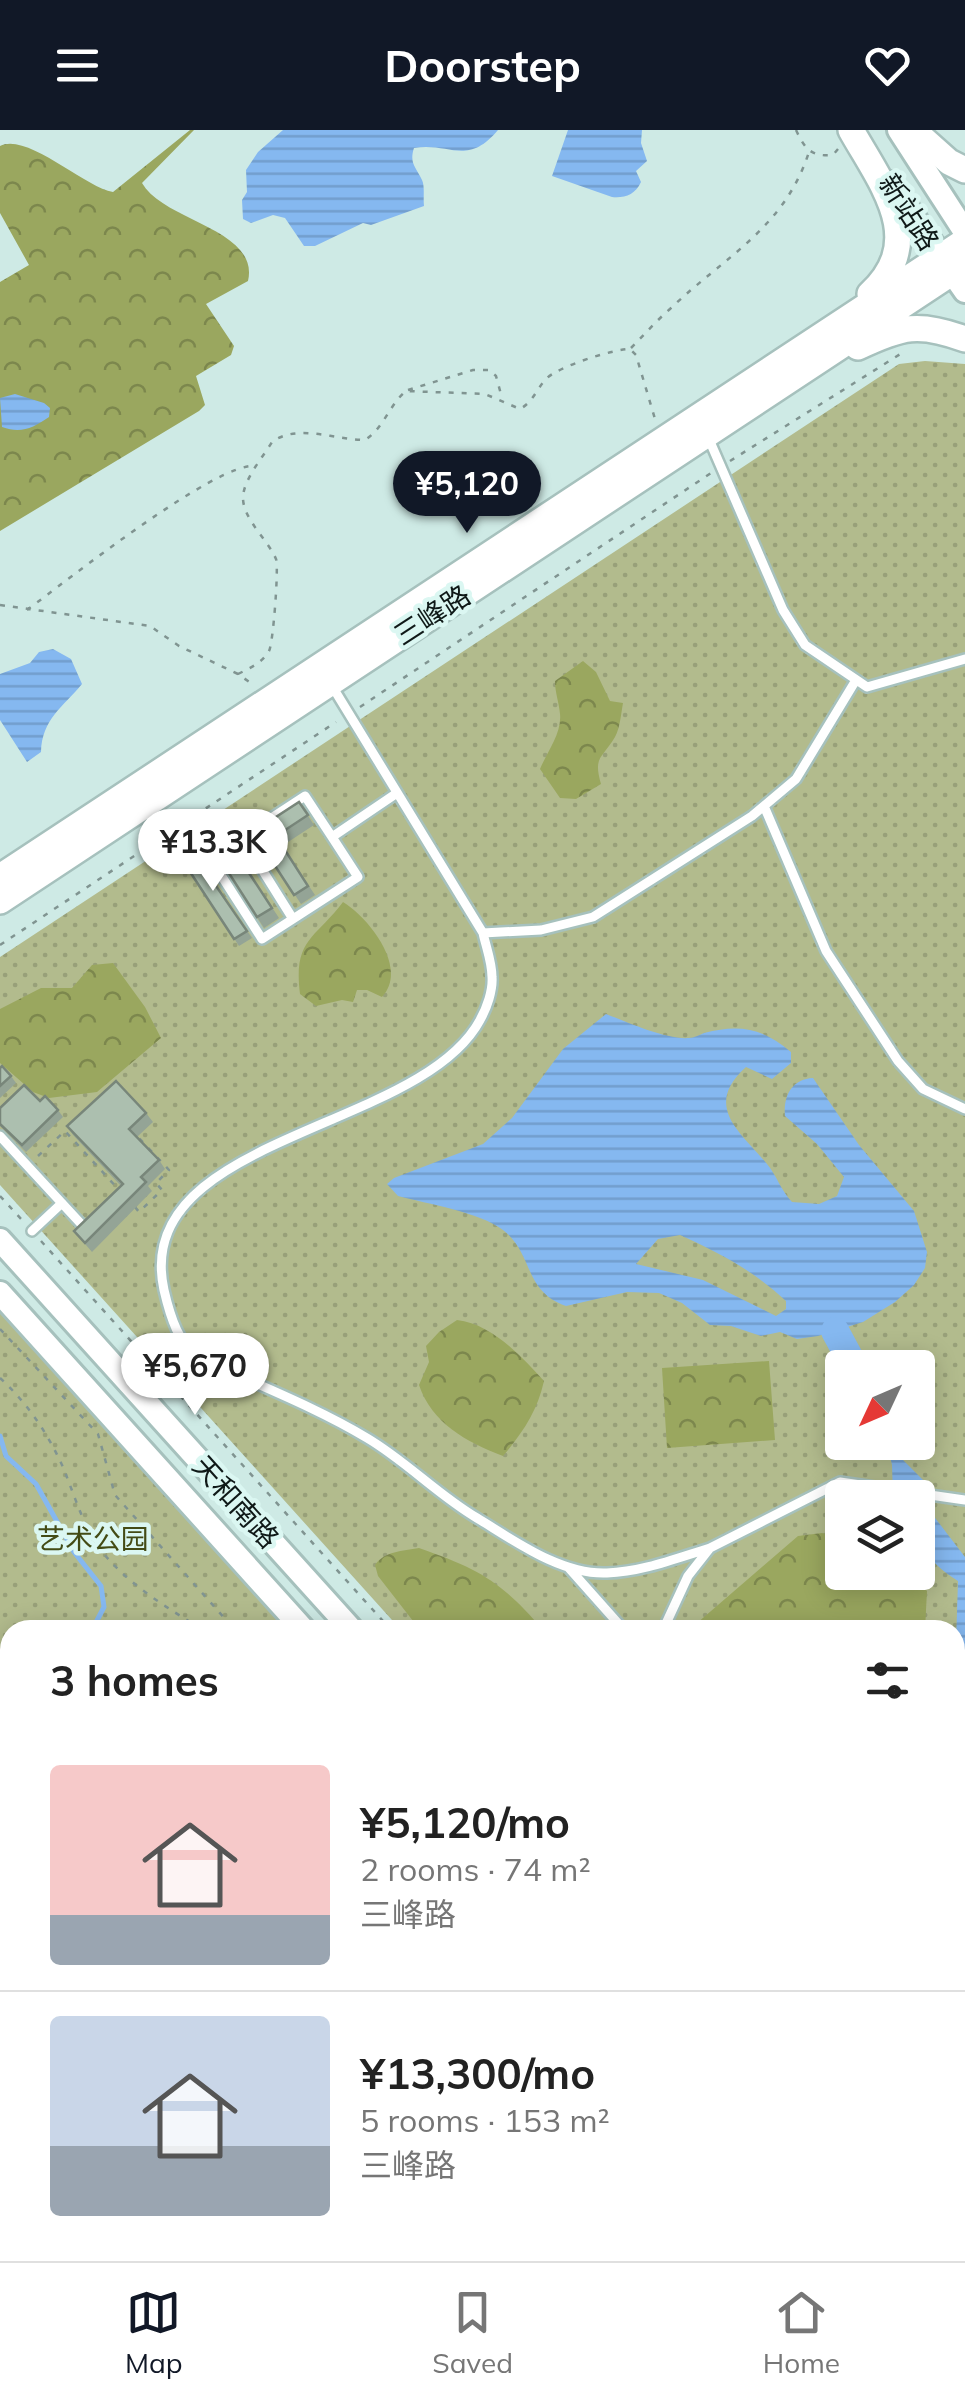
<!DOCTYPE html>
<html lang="en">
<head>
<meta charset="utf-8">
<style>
	:root { --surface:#fff; --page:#f6f6f6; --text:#222; --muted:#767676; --line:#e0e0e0; --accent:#111827 }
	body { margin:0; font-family:Mulish,"Noto Sans SC",sans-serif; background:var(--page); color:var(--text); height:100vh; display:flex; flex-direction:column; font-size:38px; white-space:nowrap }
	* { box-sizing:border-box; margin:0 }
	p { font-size:32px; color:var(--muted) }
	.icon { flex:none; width:55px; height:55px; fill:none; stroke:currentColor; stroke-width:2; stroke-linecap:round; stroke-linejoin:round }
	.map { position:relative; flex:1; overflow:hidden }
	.side { position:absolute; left:0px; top:1490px; width:965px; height:642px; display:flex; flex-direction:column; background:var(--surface); border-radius:30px 30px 0 0; box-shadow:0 5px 25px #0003 }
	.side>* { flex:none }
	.needle { width:65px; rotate:226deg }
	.tools { position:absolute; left:825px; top:1220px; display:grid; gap:20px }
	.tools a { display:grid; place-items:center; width:110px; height:110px; border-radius:10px; background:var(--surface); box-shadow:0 5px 25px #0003; font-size:50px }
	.price { position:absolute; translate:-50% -85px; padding:0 22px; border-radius:35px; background:#fff; color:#222; font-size:32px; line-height:65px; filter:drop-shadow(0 2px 5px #0008) }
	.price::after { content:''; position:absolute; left:50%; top:60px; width:30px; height:22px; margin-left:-15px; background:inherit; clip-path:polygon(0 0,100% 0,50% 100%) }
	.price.current { background:var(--accent); color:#fff }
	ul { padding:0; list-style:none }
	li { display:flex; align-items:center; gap:30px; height:250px; padding:0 50px }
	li+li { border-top:2px solid var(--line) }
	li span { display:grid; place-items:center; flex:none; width:280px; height:200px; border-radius:10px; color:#555 }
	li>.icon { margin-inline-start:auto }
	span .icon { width:120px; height:120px; fill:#fffc; stroke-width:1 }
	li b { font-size:42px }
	h2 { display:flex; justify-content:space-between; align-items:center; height:120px; padding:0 50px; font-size:42px }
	header { display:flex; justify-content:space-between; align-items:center; height:130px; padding:0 50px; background:var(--accent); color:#fff; font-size:45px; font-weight:700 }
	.tabs { display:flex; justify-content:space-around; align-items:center; height:140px; border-top:2px solid var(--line); background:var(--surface); font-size:28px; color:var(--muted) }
	.tabs a { display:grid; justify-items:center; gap:5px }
	.tabs .current { color:var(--accent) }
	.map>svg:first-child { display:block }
	.grass { fill:url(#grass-dots); fill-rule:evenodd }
	.forest { fill:url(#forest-crowns) }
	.garden { fill:#b2bb8d }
	.water { fill:url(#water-rules); fill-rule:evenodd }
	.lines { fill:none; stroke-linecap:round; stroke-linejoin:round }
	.stream { stroke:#85b8f0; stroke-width:5 }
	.river { stroke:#85b8f0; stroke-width:28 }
	.service-casing { stroke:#a6c1bd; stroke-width:14 }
	.tertiary-casing { stroke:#a6c1bd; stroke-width:28 }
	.secondary-casing { stroke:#a6c1bd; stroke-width:30 }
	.path { stroke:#809491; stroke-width:2.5; stroke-dasharray:5 8; stroke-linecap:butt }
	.service { stroke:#fff; stroke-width:9 }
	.tertiary { stroke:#fff; stroke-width:22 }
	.secondary { stroke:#fff; stroke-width:25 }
	.wall { fill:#94a496 }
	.building { fill:#acbfaf; stroke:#78867a; stroke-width:2.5 }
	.labels { text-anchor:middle; stroke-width:9; stroke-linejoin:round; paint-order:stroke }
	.street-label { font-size:28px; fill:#0f1918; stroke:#dbf7f2 }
	.park-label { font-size:28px; fill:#434b15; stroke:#dbf7f2 }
</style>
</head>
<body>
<header><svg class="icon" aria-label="menu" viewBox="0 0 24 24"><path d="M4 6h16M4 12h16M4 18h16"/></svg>Doorstep<svg class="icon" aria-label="heart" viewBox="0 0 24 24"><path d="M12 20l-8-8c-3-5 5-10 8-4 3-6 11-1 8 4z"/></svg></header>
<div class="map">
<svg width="965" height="2131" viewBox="0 0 965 2131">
	<defs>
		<pattern id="grass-dots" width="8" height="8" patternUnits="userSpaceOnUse" patternTransform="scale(2.5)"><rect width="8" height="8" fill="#b2bb8d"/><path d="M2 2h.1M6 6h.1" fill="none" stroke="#98a079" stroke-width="1.8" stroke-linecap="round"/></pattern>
		<pattern id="forest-crowns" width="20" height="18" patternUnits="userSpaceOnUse" patternTransform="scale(2.5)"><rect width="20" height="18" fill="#9aa75f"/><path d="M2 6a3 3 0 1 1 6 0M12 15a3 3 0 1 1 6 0" fill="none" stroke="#7c874d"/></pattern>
		<pattern id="water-rules" width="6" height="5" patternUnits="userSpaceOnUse" patternTransform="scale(2.5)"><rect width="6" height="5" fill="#85b8f0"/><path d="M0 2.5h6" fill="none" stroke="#729ecd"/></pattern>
	</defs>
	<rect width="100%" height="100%" fill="#ceeae5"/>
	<!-- grass -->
	<path class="grass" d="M925,231L965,234V2125L955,2114V1500H401L0,1055V827L899,234ZM842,1238H918V1312H842ZM842,1368H918V1442H842Z
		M0,1172L297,1500H10V1944L0,1932Z
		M859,2122L866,2131H177L170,2123Z"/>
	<!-- forest -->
	<path class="forest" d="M190,0H194L142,53C163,91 260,99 248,151L206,174L234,216L231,225L196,246L205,275L199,281L0,401V152L29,135L0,83V16C27,2 84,57 113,62Z
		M583,531L596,542L610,571L623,573C621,584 620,598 615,607C602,629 593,626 601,654L576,669L560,668L540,639C547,622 562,603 560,584C559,572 555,563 555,551Z
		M343,772C369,788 409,838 382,867L367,860H357L353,872L342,870L316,876L300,864C293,809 315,809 343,772Z
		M113,833L145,877L161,908L97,962L49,968L33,962L0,933V879L41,858H72L92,835Z
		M457,1190C492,1194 521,1226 544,1251C537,1282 523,1302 503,1326C466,1312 432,1293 419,1255L429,1232L426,1216L439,1202Z
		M769,1231L775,1310L667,1318L662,1238Z
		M822,1403L842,1408V1442L910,1443L927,1461L925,1500H689L798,1406Z
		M419,1418C479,1439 501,1451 543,1500H420L378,1446L375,1435C385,1421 402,1421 419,1418Z"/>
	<!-- garden -->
	<path class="garden" d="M0,2052L10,2063V2122L64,2123L71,2131H0Z"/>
	<!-- water -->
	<path class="water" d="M283,0H498C467,37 450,12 414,18C409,33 416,37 422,50C425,56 423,68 424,76L371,95L363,93L315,116H304L285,88L273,85L251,93L243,89L242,70L247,62L246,40L258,22Z
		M568,0H642L641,13L647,31L636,41L641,52C635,65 625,68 612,67L552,46Z
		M15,264L44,273L50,278L49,287C33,298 21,304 2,297L0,268Z
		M53,519L71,529L82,554C63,577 42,589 41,622L27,632L0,590V544L30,533L39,522Z
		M606,884C627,892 667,910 689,908C694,908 699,905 704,903C740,894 762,898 791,922V933L772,949L746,937C702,977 741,1002 767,1034C777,1046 780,1059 792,1072L819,1074L837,1066L844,1047L817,1014L785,986C783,966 792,949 813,948L859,1015L914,1081L927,1122L925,1138L914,1155L895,1172L863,1192L818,1206L797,1209L780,1202L761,1206L731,1196L710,1195L682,1173L659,1163L627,1162L566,1176C523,1161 534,1124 503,1100C479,1082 428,1074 398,1066L387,1054L394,1048L483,1014L512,988L563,919ZM680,1105C720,1123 754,1141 786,1171V1179L776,1186L703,1150L636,1134L658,1109Z
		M887,1313H905L903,1330L925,1352L929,1380L965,1427V1535L955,1544L958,1451C920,1427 918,1410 918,1368L893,1367L892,1335Z"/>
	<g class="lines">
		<!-- stream -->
		<path class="stream" d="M0,1306L6,1326L36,1354L74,1422L101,1456L104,1477L92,1500
			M699,2122L700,2131"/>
		<!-- river -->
		<path class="river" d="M835,1201L855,1238"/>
		<!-- service casing -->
		<g class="service-casing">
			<path id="service" d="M708,307L783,480L805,515L867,557L965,529
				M332,556L483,803C486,817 492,832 492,847C493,860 487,878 480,890C420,1002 130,1006 164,1160C170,1186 179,1216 202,1232C214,1240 231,1243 244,1248C285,1266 329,1285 367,1308C406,1331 438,1365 477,1388C515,1411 561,1445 607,1443C642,1442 677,1428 710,1418
				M764,676L826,821L898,931L923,959L965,979
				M332,707L358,747L262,809L210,728L305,666L332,707L397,663
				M256,730L293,789
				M483,803L541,800L593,787L752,686L796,649L856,550
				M0,1006L83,1096
				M32,1101L62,1073
				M568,1437L624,1500
				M663,1500L688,1446L710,1418L840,1352L965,1370
				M955,1867L965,1876"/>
		</g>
		<!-- tertiary casing -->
		<g class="tertiary-casing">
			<path id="tertiary" d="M899,0L965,102
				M890,53L965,161
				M0,1110L352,1500
				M0,1163L304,1500
				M0,1961L10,1972
				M0,1984L10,1995
				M124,2122L132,2131
				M865,2122L873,2131
				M909,2122L916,2131"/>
		</g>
		<!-- secondary casing -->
		<g class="secondary-casing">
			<path id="secondary" d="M851,0C882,55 928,110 870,164
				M913,0L949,32L965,40
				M858,217C902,196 919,192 965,209
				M0,747L965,111
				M0,771L965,134"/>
		</g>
		<!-- path -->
		<path class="path" d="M796,0C805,19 811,27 833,25L838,19
			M631,218C644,205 656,191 670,179C724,127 784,99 809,22
			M408,260L473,240H489L496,246L502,268
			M730,331L902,223
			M0,475L150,496L179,516L238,544L255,556
			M27,480C65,452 217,331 256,336
			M238,544C250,538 262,533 269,521C273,515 279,437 276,429C268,410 243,389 243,368C243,350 263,327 272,312C298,293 335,310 365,310C384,298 389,275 406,261L485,264L520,279C533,272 536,260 546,249C557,237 613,219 630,219L636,225L655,289
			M360,577L711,343
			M0,815L336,592
			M38,1026L65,1001L120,1061
			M0,1066L22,1090
			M135,1077L139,1082L162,1060L156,1053L169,1040L137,1006
			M41,1111L391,1500
			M0,1199L98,1304L115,1365L235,1500
			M0,1248C27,1273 47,1302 62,1335C74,1363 82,1394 100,1419C127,1454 166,1477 203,1500
			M0,1920L10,1932
			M0,2048L10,2060
			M69,2122L79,2131
			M175,2122L183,2131
			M293,2122L295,2131
			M739,2122L742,2131
			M756,2122L760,2131
			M794,2122L796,2131
			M953,2122L960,2131"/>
		<!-- service -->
		<use href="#service" class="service"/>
		<!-- tertiary -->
		<use href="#tertiary" class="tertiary"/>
		<!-- secondary -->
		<use href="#secondary" class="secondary"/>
	</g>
	<!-- wall -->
	<path class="wall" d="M299,672L314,695L282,716L315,765L301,774L253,702Z
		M230,714L279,788L264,798L216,723Z
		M190,718L252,808L239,816L179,725Z
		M0,938L11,946L16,953L0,968Z
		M40,971L58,980L63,987L26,1022L0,996V978Z
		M146,983L153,992L137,1007L159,1030L165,1039L148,1056L152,1061L92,1122L74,1101L121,1056L73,1005L67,996Z"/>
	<!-- building -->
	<path class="building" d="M299,672L308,685L276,706L308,756L294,765L253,702Z
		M230,714L272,778L257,787L216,723Z
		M190,718L247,801L234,809L179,725Z
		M2,936L11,946L0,956V938Z
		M116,951L146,983L129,999L159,1030L141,1047L146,1052L85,1113L74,1101L123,1054L67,996Z
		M24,955L40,971L45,966L58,980L22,1015L0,994V978Z"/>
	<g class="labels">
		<!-- street labels -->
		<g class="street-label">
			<text transform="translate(909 82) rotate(57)" y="10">新站路</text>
			<text transform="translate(432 485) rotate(-33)" y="10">三峰路</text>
			<text transform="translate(236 1372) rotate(48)" y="10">天和南路</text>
		</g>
		<!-- park labels -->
		<g class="park-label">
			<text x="93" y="1419">艺术公园</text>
		</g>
	</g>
</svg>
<div class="tools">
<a><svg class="needle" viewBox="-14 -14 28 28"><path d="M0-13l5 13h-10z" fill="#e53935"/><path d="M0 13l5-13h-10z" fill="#767676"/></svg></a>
<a><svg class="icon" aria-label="layers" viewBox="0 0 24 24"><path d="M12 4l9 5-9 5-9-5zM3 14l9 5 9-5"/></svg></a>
</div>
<b class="price current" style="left:467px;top:406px">¥5,120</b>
<b class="price" style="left:213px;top:764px">¥13.3K</b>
<b class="price" style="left:195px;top:1288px">¥5,670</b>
<section class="side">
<h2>3 homes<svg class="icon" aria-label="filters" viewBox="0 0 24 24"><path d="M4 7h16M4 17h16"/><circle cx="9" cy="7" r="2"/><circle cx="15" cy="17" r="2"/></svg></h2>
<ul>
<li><span style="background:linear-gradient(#f6c9c9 75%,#9aa5b1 0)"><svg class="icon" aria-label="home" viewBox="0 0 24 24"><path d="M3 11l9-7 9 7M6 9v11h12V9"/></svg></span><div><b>¥5,120/mo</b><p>2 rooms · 74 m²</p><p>三峰路</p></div></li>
<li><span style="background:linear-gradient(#c9d6e8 65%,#9aa5b1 0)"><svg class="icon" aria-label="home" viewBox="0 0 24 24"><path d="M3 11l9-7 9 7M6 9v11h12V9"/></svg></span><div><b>¥13,300/mo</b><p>5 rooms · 153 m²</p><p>三峰路</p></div></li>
</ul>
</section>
</div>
<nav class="tabs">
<a class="current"><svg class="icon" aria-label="map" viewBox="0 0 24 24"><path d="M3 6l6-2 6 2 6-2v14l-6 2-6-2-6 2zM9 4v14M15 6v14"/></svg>Map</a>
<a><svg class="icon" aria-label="saved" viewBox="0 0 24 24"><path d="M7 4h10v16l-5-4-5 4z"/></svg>Saved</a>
<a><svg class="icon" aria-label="home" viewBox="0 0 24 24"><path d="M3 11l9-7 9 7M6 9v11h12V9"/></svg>Home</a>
</nav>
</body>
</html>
